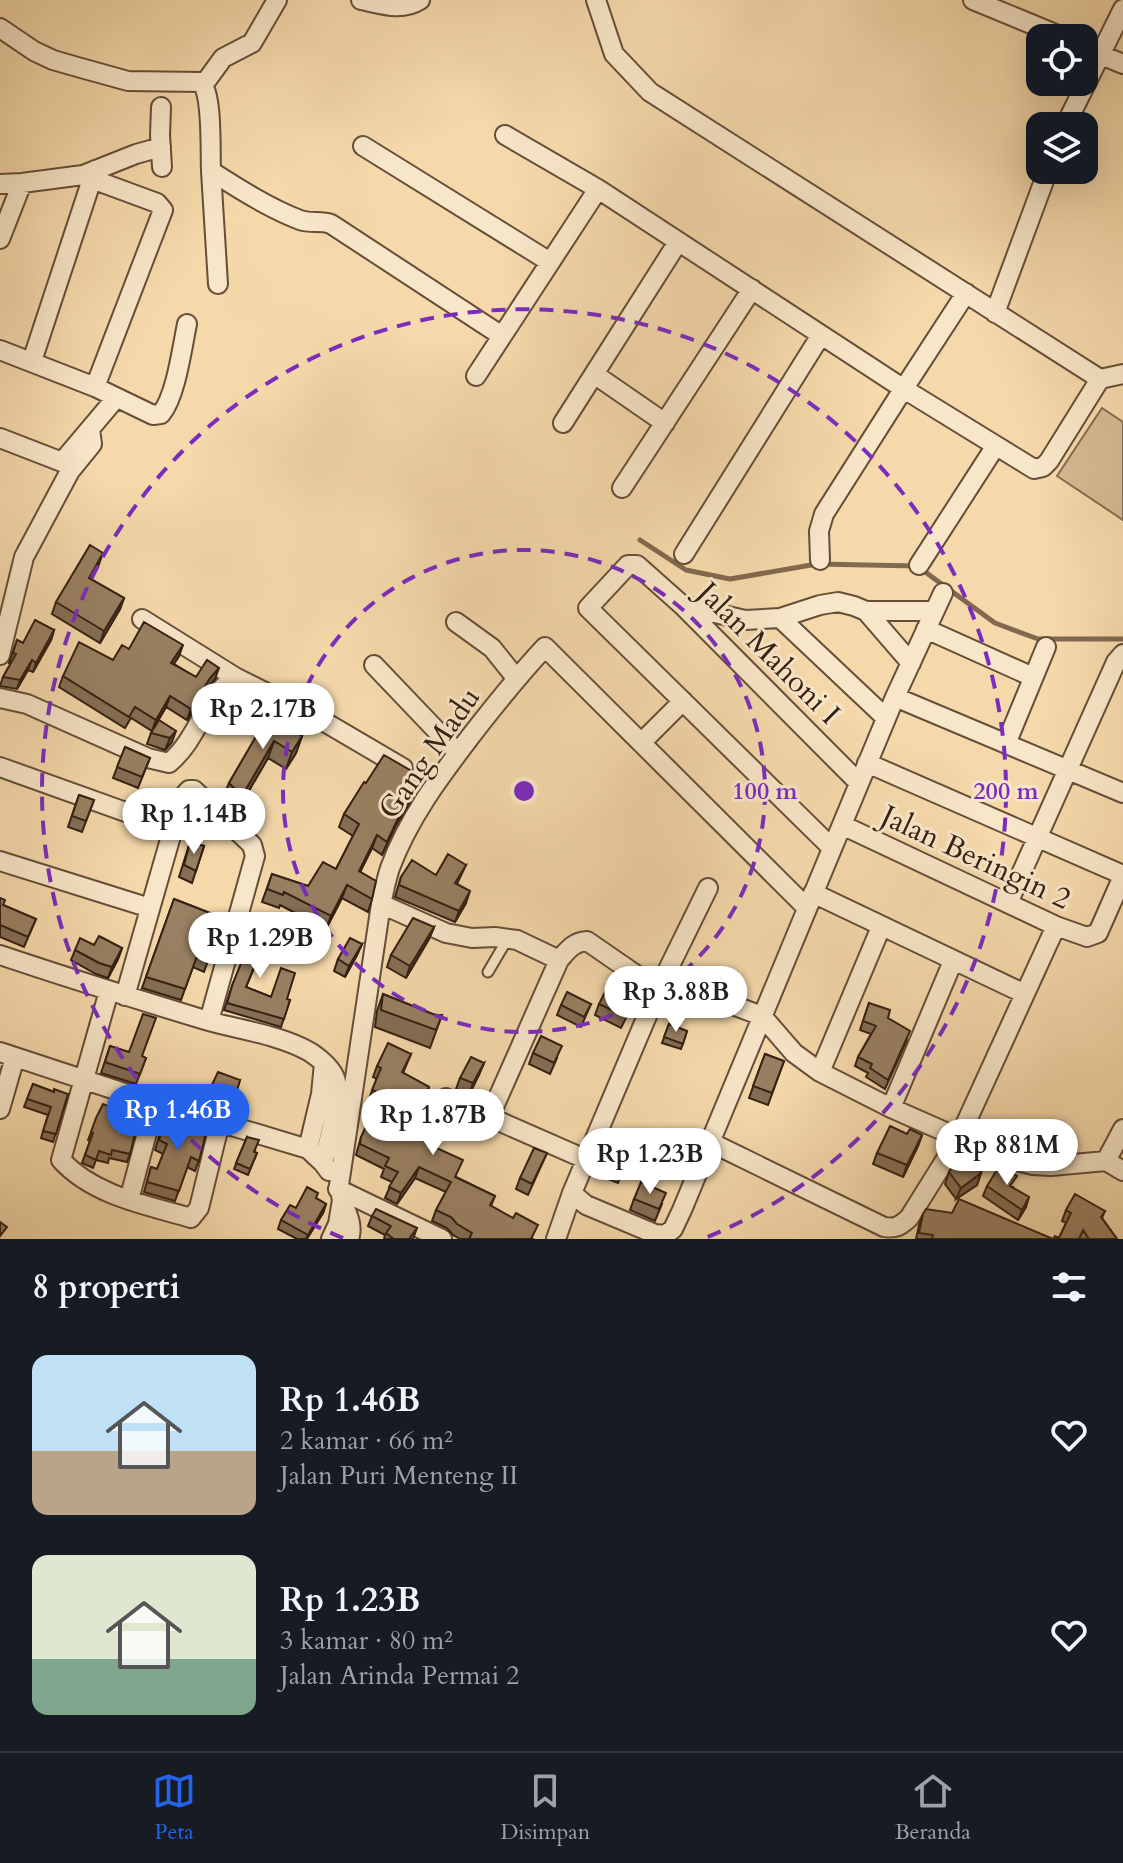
<!DOCTYPE html>
<html lang="id">
<head>
<meta charset="utf-8">
<style>
	:root { --surface:#171b24; --page:#242831; --text:#f1f3f6; --muted:#9ea1a6; --line:#363941; --accent:#2563eb }
	body { margin:0; font-family:Cardo,serif; background:var(--page); color:var(--text); height:100vh; display:flex; flex-direction:column; font-size:30px; white-space:nowrap }
	* { box-sizing:border-box; margin:0 }
	p { font-size:26px; color:var(--muted) }
	.icon { flex:none; width:44px; height:44px; fill:none; stroke:currentColor; stroke-width:2; stroke-linecap:round; stroke-linejoin:round }
	.map { position:relative; height:1239px; overflow:hidden }
	.side { display:flex; flex-direction:column; background:var(--surface); flex:1 }
	.side>* { flex:none }
	.tools { position:absolute; left:1026px; top:24px; display:grid; gap:16px }
	.tools a { display:grid; place-items:center; width:72px; height:72px; border-radius:16px; background:var(--surface); box-shadow:0 8px 32px #0002; font-size:40px }
	.price { position:absolute; translate:-50% -68px; padding:0 18px; border-radius:28px; background:#fff; color:#222; font-size:26px; line-height:52px; filter:drop-shadow(0 2px 4px #0008) }
	.price::after { content:''; position:absolute; left:50%; top:48px; width:24px; height:18px; margin-left:-12px; background:inherit; clip-path:polygon(0 0,100% 0,50% 100%) }
	.price.on { background:var(--accent); color:#fff }
	ul { padding:0; list-style:none }
	li { display:flex; align-items:center; gap:24px; height:200px; padding:0 32px }
	li span { display:grid; place-items:center; flex:none; width:224px; height:160px; border-radius:16px; color:#555 }
	li>.icon { margin-inline-start:auto }
	span .icon { width:96px; height:96px; fill:#fffc; stroke-width:1 }
	li b { font-size:34px }
	h2 { display:flex; justify-content:space-between; align-items:center; height:96px; padding:0 32px; font-size:34px }
	.tabs { display:flex; justify-content:space-around; align-items:center; height:112px; border-top:2px solid var(--line); background:var(--surface); font-size:22px; color:var(--muted) }
	.tabs a { display:grid; justify-items:center; gap:4px }
	.tabs .on { color:var(--accent) }
	.map>svg:first-child { display:block }
	.green { fill:#d4ba91; stroke:#846d52; stroke-width:2 }
	.lines { fill:none; stroke-linecap:round; stroke-linejoin:round }
	.stream { stroke:#81694f; stroke-width:5 }
	.service-casing { stroke:#654e39; stroke-width:13 }
	.minor-casing { stroke:#654e39; stroke-width:22 }
	.service { stroke:#f8e6c8; stroke-width:9 }
	.minor { stroke:#f8e6c8; stroke-width:18 }
	.wall { fill:#846e54; stroke:#352013; stroke-width:2 }
	.shaded-wall { fill:#6b5a45; stroke:#352013; stroke-width:2 }
	.building { fill:#998062; stroke:#352013; stroke-width:2 }
	.ring { fill:none; stroke:#7b2cbf; stroke-width:4; stroke-dasharray:14 10 }
	.labels { text-anchor:middle; stroke-width:6; stroke-linejoin:round; paint-order:stroke }
	.street-label { font-size:30px; fill:#352013; stroke:#f8e6c8 }
	.centre { fill:#7b2cbf; stroke:#f8e6c8; stroke-width:4 }
	.ring-label { font-size:24px; text-anchor:middle; font-weight:bold; fill:#7b2cbf; stroke:#f8e6c8; stroke-width:6; stroke-linejoin:round; paint-order:stroke }
</style>
</head>
<body>
<div class="map">
<svg width="1123" height="1239" viewBox="0 0 1123 1239">
	<rect width="100%" height="100%" fill="#f5d9ab"/>
	<filter id="stains"><feTurbulence type="fractalNoise" baseFrequency=".0025" numOctaves="4"/><feColorMatrix values="0 0 0 0 .2 0 0 0 0 .09 0 0 0 0 .02 0 0 0 .5 -.17"/></filter>
	<radialGradient id="worn" r=".72"><stop offset=".6" stop-color="#630" stop-opacity="0"/><stop offset="1" stop-color="#630" stop-opacity=".3"/></radialGradient>
	<!-- green -->
	<path class="green" d="M1102,408L1123,422V520L1057,476Z"/>
	<g class="lines">
		<!-- stream -->
		<path class="stream" d="M640,540L686,570L730,579L817,564L917,566L995,623L1038,639H1123"/>
		<!-- service casing -->
		<g class="service-casing">
			<path id="service" d="M488,972L508,938"/>
		</g>
		<!-- minor casing -->
		<g class="minor-casing">
			<path id="minor" d="M361,0C381,4 401,12 420,0
				M596,0L614,54L650,92L1100,379L1123,374
				M973,0L1065,38
				M0,28L34,51L53,60L81,68L128,81L201,82C213,95 210,151 211,171C239,189 269,208 300,220C311,224 321,220 331,224L502,336
				M1084,48L1123,64
				M204,84L223,58L252,43L277,0
				M161,107L160,135L162,167
				M1065,126L1123,9
				M505,135L598,189L904,389L1034,469L1043,467L1049,461L1100,379
				M363,146L550,262
				M211,171L218,284
				M92,179L157,203L163,210L95,387
				M0,184L22,183L83,175L136,154L161,147
				M0,239L22,183
				M995,313L1048,170
				M0,350L95,387L153,415L161,414C176,396 182,348 187,324
				M32,361L95,170
				M594,374L665,423
				M476,376L598,189
				M563,423L678,242
				M0,438L62,462L116,398
				M622,488L752,289
				M684,554L821,335
				M820,560L819,531L824,514L897,399L966,293
				M919,565L995,447
				M685,606L745,620L780,618L820,605L838,602L854,606L866,611H934
				M866,611L911,663
				M780,618L886,718
				M142,619L235,677L323,721L403,768
				M456,622L492,648L516,678
				M926,629L1033,677
				M0,655L24,557L70,471L92,444L90,429
				M374,665L458,753
				M895,697L1123,793
				M0,698L27,704L148,758L169,763C199,738 204,698 235,677
				M642,742L683,701
				M1006,744L1046,647
				M867,763L1123,875
				M0,767L173,829
				M842,825L1056,926L1087,937L1098,933L1123,876
				M832,848L588,608L628,565H637L682,605L859,783
				M0,861L150,908
				M708,888L658,990L572,1193L586,1205L655,1234L665,1235L673,1229L682,1210L895,697L943,593
				M813,893L1025,994
				M1008,903L1116,662L1123,654
				M381,904L446,933L472,938L495,937L517,940L559,960
				M0,955C68,978 136,999 205,1020C239,1030 278,1034 310,1052C319,1058 331,1068 335,1078C342,1095 328,1144 323,1163
				M663,979L762,1016L794,1053L820,1072L891,1108L959,1138L1014,1160L1033,1165L1051,1166L1106,1161L1123,1171
				M109,991L61,1160C94,1196 147,1205 191,1218L199,1208L220,1122
				M125,996L173,829L186,793L189,790H194L252,845L255,856L209,1021
				M0,1052L155,1103L308,1149L323,1163L329,1171
				M820,1072L881,927
				M446,1098L585,1159
				M891,1108L953,961
				M0,1109L15,1057
				M489,1118L559,960C568,950 573,942 587,941L658,990
				M710,1142L884,1227C896,1229 900,1226 909,1218L959,1138L1056,926
				M308,1149L321,1094L324,1063
				M1106,1161L1123,1129
				M338,1189L442,1239
				M129,1200L155,1103
				M344,1206C349,1217 353,1228 349,1239
				M331,1239L338,1224L342,1200L339,1185L381,904C384,892 386,880 390,868C408,819 439,778 470,737C494,706 518,676 545,647L807,908
				M556,1239L572,1193"/>
		</g>
		<!-- service -->
		<use href="#service" class="service"/>
		<!-- minor -->
		<use href="#minor" class="minor"/>
	</g>
	<!-- wall -->
	<path class="wall" d="M99,564L91,579L124,598L120,609L100,643L52,614L56,602Z
		M54,630L51,640L33,672L28,670L17,689L0,686L3,677L11,663H9L17,640L23,643Z
		M129,649L179,656L174,664L196,677L215,679L206,689L187,720L166,707L152,731L131,718L125,728L59,687L63,676L113,660Z
		M268,716L302,736L296,753L286,769L268,758L236,813L222,800L229,783Z
		M159,720L172,742L165,750L147,744L151,733Z
		M125,747L150,758L138,788L113,778Z
		M422,777L417,790L395,827L382,855L372,848L360,872L372,899L368,912L342,898L326,929L280,905L279,908L262,902L272,874L308,886L336,869L353,836L339,827L344,814L366,783Z
		M79,795L94,800L82,832L68,827Z
		M190,842L204,846L192,883L179,877Z
		M466,865L457,884L466,903L455,922L395,897L401,877L436,875Z
		M0,898L3,905L36,919L24,947L0,937Z
		M174,899L223,918L204,972L193,967L181,1000L142,988Z
		M434,927L429,939L406,978L387,967L391,955Z
		M273,929L260,970L254,968L246,987L271,997L290,1000L281,1027L224,1010L233,983Z
		M362,944L357,955L345,977L334,971L338,959Z
		M94,945L122,948L118,959L108,978L96,974L71,960L75,950Z
		M383,994L435,1015H442L430,1048L375,1027L377,1011Z
		M869,1003L888,1018L907,1040L885,1089L866,1077L868,1073L855,1066L858,1057L871,1034L860,1030Z
		M591,1004L581,1027L557,1015L561,1005Z
		M599,1004L628,1014L621,1028L595,1015Z
		M669,1024L687,1031L681,1049L662,1043Z
		M110,1046L146,1058L136,1084L101,1073Z
		M533,1053L557,1058L550,1074L529,1064Z
		M411,1054L403,1073L429,1087L425,1098L417,1112L432,1146L456,1177L495,1196L491,1206L533,1239H460L453,1235L447,1228L432,1221L436,1210L446,1192L415,1178L397,1204L385,1198L392,1182L381,1177L384,1169L356,1155L361,1137L388,1136L396,1113L368,1101L377,1079L373,1077L377,1066Z
		M765,1054L784,1061L768,1105L749,1098Z
		M484,1063L469,1095L456,1089L460,1078Z
		M240,1080L231,1108L207,1097L209,1091Z
		M33,1084L54,1092L68,1094L53,1142L41,1138L48,1115L24,1107Z
		M165,1116L200,1157L195,1171L187,1167L175,1201L144,1192L151,1167L157,1169L163,1154L155,1150Z
		M93,1127L130,1154L127,1162L109,1158L108,1163L96,1160L93,1168L82,1163L90,1141L88,1140Z
		M622,1131L640,1139L633,1156L629,1155L618,1183L603,1177Z
		M907,1134L922,1135L918,1146L903,1177L873,1164L877,1153Z
		M247,1137L255,1152L257,1153L248,1175L234,1169Z
		M547,1153L528,1195L516,1189L520,1178Z
		M949,1172L981,1173L977,1185L956,1199L945,1184Z
		M987,1186L1013,1187L1026,1207L1018,1220L983,1196Z
		M316,1198L326,1204L323,1213L307,1239H297L278,1229L281,1220Z
		M634,1199L662,1204L655,1221L630,1210Z
		M1066,1210L1105,1211L1102,1218L1117,1239H916L919,1225L923,1214L1053,1239L1059,1238L1066,1223L1062,1221Z
		M372,1216L417,1228L413,1239H384L385,1235L368,1226Z"/>
	<!-- shaded-wall -->
	<path class="shaded-wall" d="M103,553L99,564L85,589L89,578Z
		M124,598L120,609L100,643L104,631Z
		M54,630L51,640L33,672L36,663Z
		M183,645L179,656L167,674L171,663Z
		M32,660L28,670L17,689L20,680Z
		M219,668L215,679L206,689L187,720L191,709L210,678Z
		M170,696L166,707L152,731L156,720Z
		M176,731L172,742L165,750L170,738Z
		M302,736L296,753L286,769L292,752Z
		M274,741L268,758L236,813L242,796Z
		M422,777L417,790L395,827L382,855L400,814Z
		M377,835L372,848L354,884L359,871Z
		M347,885L342,898L326,929L331,916Z
		M470,891L466,903L455,922L459,911Z
		M434,927L429,939L406,978L410,966Z
		M362,944L357,955L345,977L349,966Z
		M122,948L118,959L108,978L112,967Z
		M484,1063L479,1075L469,1095L473,1083Z
		M429,1087L425,1098L411,1122L415,1111Z
		M922,1135L918,1146L903,1177L907,1165Z
		M419,1167L415,1178L397,1204L401,1193Z
		M981,1173L977,1185L956,1199L961,1188Z
		M1029,1197L1026,1207L1018,1220L1022,1210Z
		M326,1204L323,1213L306,1239L308,1235Z"/>
	<!-- building -->
	<path class="building" d="M90,545L103,553L89,578L124,598L104,631L56,602Z
		M35,620L54,630L36,663L32,660L20,680L3,677L16,654L13,653L17,640L23,643Z
		M144,622L183,645L171,663L196,677L207,660L219,668L210,678L191,709L170,696L156,720L135,707L129,717L63,676L79,642L113,660L122,645L129,649Z
		M268,716L302,736L292,752L274,741L242,796L229,783Z
		M159,720L176,731L170,738L151,733Z
		M125,747L150,758L142,777L117,767Z
		M384,755L422,777L400,814L387,842L377,835L359,871L376,881L372,899L347,885L331,916L284,892L283,895L267,889L272,874L308,886L323,862L336,869L359,824L344,814L364,782L366,783Z
		M79,795L94,800L86,821L72,816Z
		M190,842L204,846L196,871L184,865Z
		M448,854L466,865L455,883L470,891L459,911L399,885L401,877L412,860L436,875Z
		M0,898L5,900L3,905L36,919L28,937L0,925Z
		M174,899L223,918L208,961L197,956L185,989L146,977Z
		M413,918L434,927L410,966L391,955Z
		M257,924L273,929L262,962L257,960L246,987L271,997L281,968L295,973L287,999L290,1000L284,1019L227,1003L233,983Z
		M99,936L122,948L112,967L99,963L75,950L80,938L94,945Z
		M350,938L362,944L349,966L338,959Z
		M606,990L632,1003L625,1016L599,1004Z
		M567,992L591,1004L584,1017L561,1005Z
		M383,994L435,1015H442L436,1030L381,1010Z
		M869,1003L890,1010L888,1018L910,1031L888,1080L870,1068L872,1064L858,1057L876,1026L863,1021Z
		M143,1014L156,1018L142,1056L146,1058L140,1074L105,1062L110,1046L129,1052Z
		M669,1024L687,1031L683,1044L664,1037Z
		M541,1036L562,1046L554,1063L533,1053Z
		M388,1043L411,1054L402,1072L429,1087L415,1111L441,1121L432,1146L463,1160L455,1177L495,1196L490,1205L513,1218L516,1213L538,1225L531,1239H469L472,1233L457,1224L451,1217L436,1210L451,1182L419,1167L401,1193L389,1187L398,1172L385,1166L389,1158L360,1144L361,1137L366,1126L388,1136L401,1102L372,1090L381,1068L377,1066Z
		M765,1054L784,1061L772,1093L753,1086Z
		M471,1057L484,1063L473,1083L460,1078Z
		M218,1072L240,1080L233,1103L209,1091Z
		M33,1084L54,1092V1089L68,1094L56,1134L43,1131L51,1107L27,1099Z
		M124,1096L143,1103L130,1154L112,1150L111,1155L99,1151L96,1160L85,1155L93,1133L91,1132L96,1118L103,1104L119,1111Z
		M165,1116L191,1129L197,1117L209,1121L199,1161L191,1157L179,1191L147,1182L151,1167L157,1169L167,1144L159,1140Z
		M890,1126L907,1134L910,1129L922,1135L907,1165L877,1153Z
		M622,1131L640,1139L635,1151L631,1149L620,1177L605,1171Z
		M247,1137L259,1140L254,1152L257,1153L250,1169L236,1163Z
		M534,1148L547,1153L532,1184L520,1178Z
		M969,1152L981,1173L961,1188L949,1172L954,1163Z
		M1000,1165L1017,1176L1010,1186L1029,1197L1022,1210L987,1186Z
		M641,1182L666,1193L659,1209L634,1199Z
		M307,1187L318,1193L316,1198L326,1204L308,1235L281,1220L290,1205L296,1208Z
		M1075,1194L1105,1211L1101,1217L1117,1239H1089L1083,1230L1079,1239H932L933,1235L919,1233L923,1214L926,1209L952,1213L959,1199L1053,1239L1055,1236L1059,1238L1071,1213L1066,1210Z
		M376,1209L417,1228L409,1239H394L386,1233L391,1226L372,1216Z
		M0,1222L7,1227L0,1236Z"/>
	<!-- distance rings -->
	<g class="ring">
		<circle cx="524" cy="791" r="241"/>
		<path d="M343 1238A482 482 0 1 1 705 1238"/>
	</g>
	<g class="labels">
		<!-- street labels -->
		<g class="street-label">
			<text transform="translate(769 653) rotate(45)" y="10">Jalan Mahoni I</text>
			<text transform="translate(429 753) rotate(-55)" y="10">Gang Madu</text>
			<text transform="translate(976 857) rotate(25)" y="10">Jalan Beringin 2</text>
		</g>
	</g>
	<circle cx="524" cy="791" r="12" class="centre"/>
	<g class="ring-label">
		<text x="765" y="799">100 m</text>
		<text x="1006" y="799">200 m</text>
	</g>
	<rect width="100%" height="100%" filter="url(#stains)"/>
	<rect width="100%" height="100%" fill="url(#worn)"/>
</svg>
<div class="tools">
<a><svg class="icon" aria-label="locate" viewBox="0 0 24 24"><circle cx="12" cy="12" r="6"/><path d="M12 2v4M12 18v4M2 12h4M18 12h4"/></svg></a>
<a><svg class="icon" aria-label="layers" viewBox="0 0 24 24"><path d="M12 4l9 5-9 5-9-5zM3 14l9 5 9-5"/></svg></a>
</div>
<b class="price" style="left:263px;top:751px">Rp 2.17B</b>
<b class="price" style="left:194px;top:856px">Rp 1.14B</b>
<b class="price" style="left:260px;top:980px">Rp 1.29B</b>
<b class="price" style="left:676px;top:1034px">Rp 3.88B</b>
<b class="price on" style="left:178px;top:1152px">Rp 1.46B</b>
<b class="price" style="left:433px;top:1157px">Rp 1.87B</b>
<b class="price" style="left:1007px;top:1187px">Rp 881M</b>
<b class="price" style="left:650px;top:1196px">Rp 1.23B</b>
</div>
<section class="side">
<h2>8 properti<svg class="icon" aria-label="filters" viewBox="0 0 24 24"><path d="M4 7h16M4 17h16"/><circle cx="9" cy="7" r="2"/><circle cx="15" cy="17" r="2"/></svg></h2>
<ul>
<li><span style="background:linear-gradient(#bfe0f5 60%,#b9a48a 0)"><svg class="icon" aria-label="home" viewBox="0 0 24 24"><path d="M3 11l9-7 9 7M6 9v11h12V9"/></svg></span><div><b>Rp 1.46B</b><p>2 kamar · 66 m²</p><p>Jalan Puri Menteng II</p></div><svg class="icon" aria-label="heart" viewBox="0 0 24 24"><path d="M12 20l-8-8c-3-5 5-10 8-4 3-6 11-1 8 4z"/></svg></li>
<li><span style="background:linear-gradient(#dfe7d0 65%,#7fa58c 0)"><svg class="icon" aria-label="home" viewBox="0 0 24 24"><path d="M3 11l9-7 9 7M6 9v11h12V9"/></svg></span><div><b>Rp 1.23B</b><p>3 kamar · 80 m²</p><p>Jalan Arinda Permai 2</p></div><svg class="icon" aria-label="heart" viewBox="0 0 24 24"><path d="M12 20l-8-8c-3-5 5-10 8-4 3-6 11-1 8 4z"/></svg></li>
</ul>
</section>
<nav class="tabs">
<a class="on"><svg class="icon" aria-label="map" viewBox="0 0 24 24"><path d="M3 6l6-2 6 2 6-2v14l-6 2-6-2-6 2zM9 4v14M15 6v14"/></svg>Peta</a>
<a><svg class="icon" aria-label="saved" viewBox="0 0 24 24"><path d="M7 4h10v16l-5-4-5 4z"/></svg>Disimpan</a>
<a><svg class="icon" aria-label="home" viewBox="0 0 24 24"><path d="M3 11l9-7 9 7M6 9v11h12V9"/></svg>Beranda</a>
</nav>
</body>
</html>
